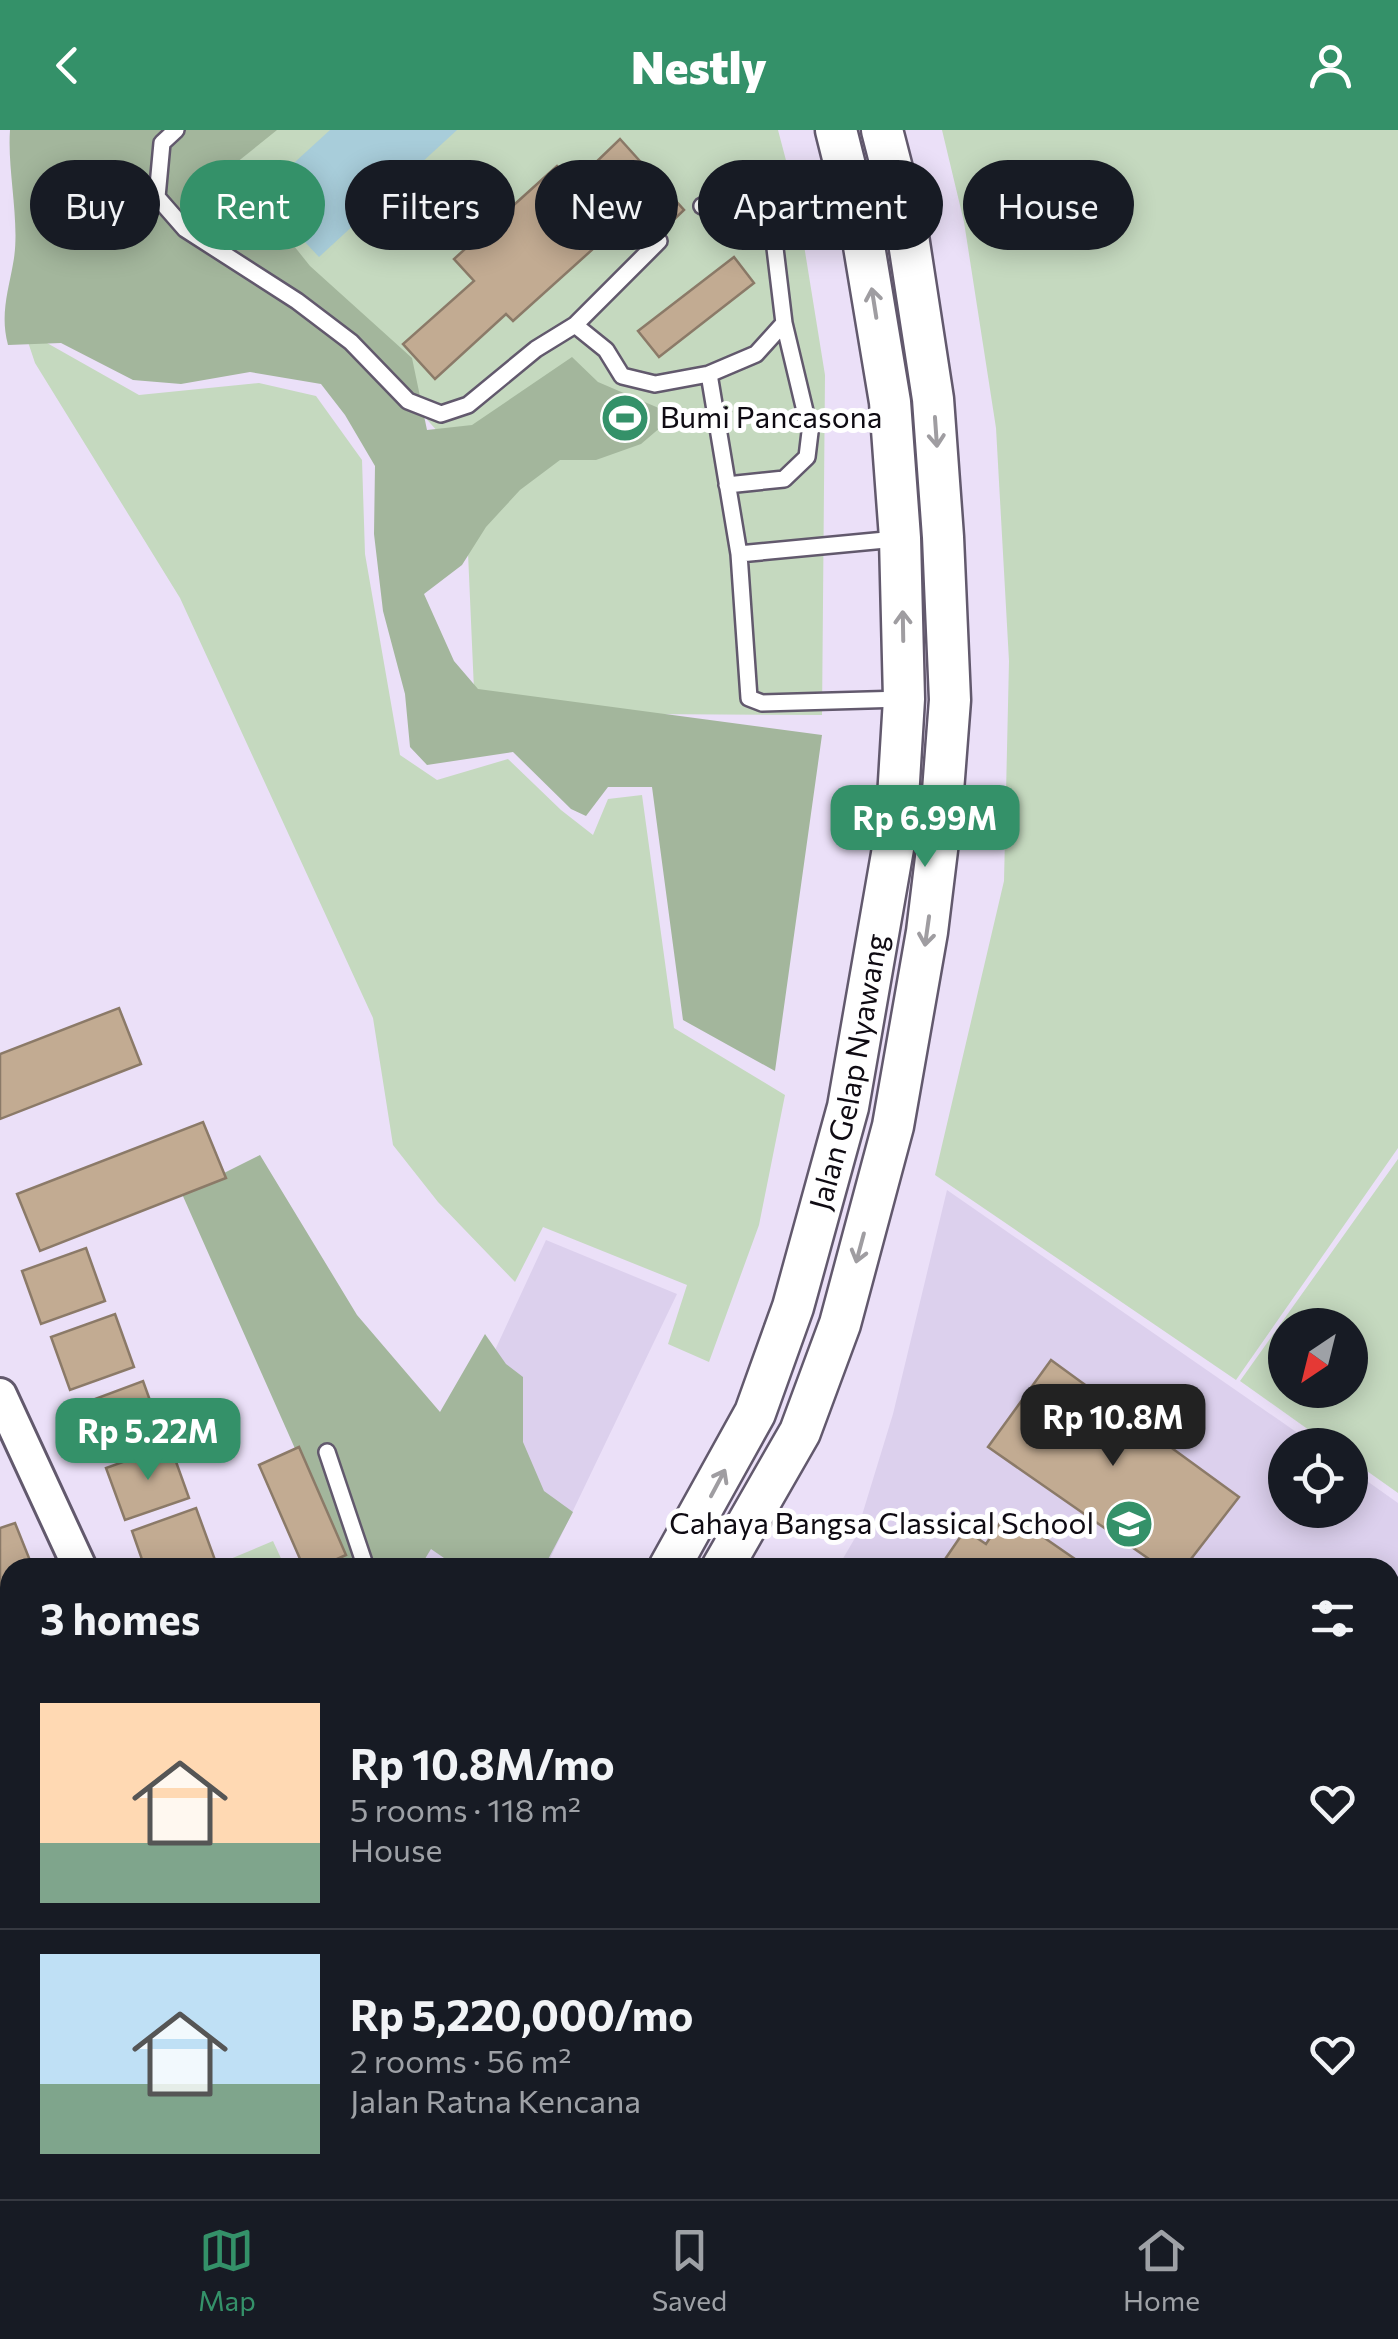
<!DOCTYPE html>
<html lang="en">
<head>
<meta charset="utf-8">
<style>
	:root { --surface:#171b24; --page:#20242c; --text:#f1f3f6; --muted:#9ea1a6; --line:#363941; --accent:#349169 }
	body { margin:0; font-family:Commissioner,sans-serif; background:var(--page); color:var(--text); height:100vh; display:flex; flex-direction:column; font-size:38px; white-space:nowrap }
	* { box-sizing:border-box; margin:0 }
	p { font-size:32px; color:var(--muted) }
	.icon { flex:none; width:55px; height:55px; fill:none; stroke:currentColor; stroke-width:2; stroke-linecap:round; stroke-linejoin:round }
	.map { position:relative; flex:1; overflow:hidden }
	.side { position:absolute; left:0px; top:1428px; width:1400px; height:642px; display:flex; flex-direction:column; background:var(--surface); border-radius:30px 30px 0 0; box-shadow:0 5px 25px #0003 }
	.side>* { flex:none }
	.top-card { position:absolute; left:30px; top:30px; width:1340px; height:90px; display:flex; gap:20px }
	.needle { width:65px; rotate:215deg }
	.fabs { position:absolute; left:1268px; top:1178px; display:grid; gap:20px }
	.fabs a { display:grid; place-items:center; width:100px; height:100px; border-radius:50%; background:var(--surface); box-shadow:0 5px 25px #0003; font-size:50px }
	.price { position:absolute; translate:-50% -85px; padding:0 22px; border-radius:20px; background:var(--accent); color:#fff; font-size:32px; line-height:65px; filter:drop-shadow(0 2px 5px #0008) }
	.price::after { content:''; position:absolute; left:50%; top:60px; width:30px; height:22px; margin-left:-15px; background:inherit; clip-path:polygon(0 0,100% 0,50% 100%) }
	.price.selected { background:#222; color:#fff }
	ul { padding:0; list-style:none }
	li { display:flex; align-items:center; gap:30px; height:250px; padding:0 40px }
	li+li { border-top:2px solid var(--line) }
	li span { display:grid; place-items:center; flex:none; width:280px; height:200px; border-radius:0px; color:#555 }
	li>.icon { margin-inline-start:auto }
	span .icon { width:120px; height:120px; fill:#fffc; stroke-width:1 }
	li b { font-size:42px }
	h2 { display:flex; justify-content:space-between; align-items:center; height:120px; padding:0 40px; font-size:42px }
	.chip { padding:0 35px; border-radius:45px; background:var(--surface); box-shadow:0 5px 25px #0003; font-size:35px; line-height:90px }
	.chip.selected { background:var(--accent); color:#fff }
	header { display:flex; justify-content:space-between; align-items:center; height:130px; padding:0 40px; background:var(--accent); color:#fff; font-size:45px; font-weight:800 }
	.menu { display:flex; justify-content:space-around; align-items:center; height:140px; border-top:2px solid var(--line); background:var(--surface); font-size:28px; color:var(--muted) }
	.menu a { display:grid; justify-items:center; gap:5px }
	.menu .selected { color:var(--accent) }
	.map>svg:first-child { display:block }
	.built { fill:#dcd0ed }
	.green { fill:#c5d9bf; fill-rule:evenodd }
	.forest { fill:#a3b69c }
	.water { fill:#a8cdda }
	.building { fill:#c2ab92; stroke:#8b7a68; stroke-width:2.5 }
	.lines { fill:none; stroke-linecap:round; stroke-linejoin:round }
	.service-casing { stroke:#62596d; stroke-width:20 }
	.minor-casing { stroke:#62596d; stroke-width:38 }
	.tertiary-casing { stroke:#62596d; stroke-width:45 }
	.service { stroke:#fff; stroke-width:15 }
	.minor { stroke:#fff; stroke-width:32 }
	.tertiary { stroke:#fff; stroke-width:40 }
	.oneway { stroke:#9f9da1 }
	.labels { text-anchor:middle; stroke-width:10; stroke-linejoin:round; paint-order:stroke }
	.poi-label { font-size:30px; fill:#0f0b13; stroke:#fff; text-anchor:start }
	.street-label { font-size:30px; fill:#0f0b13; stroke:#fff }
</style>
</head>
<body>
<header><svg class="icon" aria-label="back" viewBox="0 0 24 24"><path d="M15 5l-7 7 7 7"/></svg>Nestly<svg class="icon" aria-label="person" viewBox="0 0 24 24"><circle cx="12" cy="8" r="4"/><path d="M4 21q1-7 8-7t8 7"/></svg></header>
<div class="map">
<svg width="1398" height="2069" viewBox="0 0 1398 2069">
	<rect width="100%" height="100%" fill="#ebe0f8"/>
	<!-- built -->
	<path class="built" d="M947,1060L1315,1315H1285V1380H1350V1339L1398,1373V2069H452L446,2060H1390V1438L838,1437L855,1408L893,1284Z
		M546,1110L677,1164L546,1437L394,1438Z"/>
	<!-- green -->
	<path class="green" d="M270,0H778L797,72L825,245L822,585L475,583L464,331L213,50Z
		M942,0H1398V1018L1236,1250L935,1045L1004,751L1009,531L996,298L964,92Z
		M24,200L139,265L259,253L316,266L362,330L365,424L400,625L437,650L508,629L561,680L593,705L608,669L642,665L674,898L785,965L759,1095L709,1232L668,1214L687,1155L543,1097L515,1152L438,1072L393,1015L373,888L180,468L35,233Z
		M1398,1029V1363L1350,1329V1315H1330L1240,1251ZM1285,1195H1350V1260H1285Z
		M273,1411L285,1437H211Z"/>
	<!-- forest -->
	<path class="forest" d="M10,0H277L231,37L310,136L412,228L427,300L472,295L572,227L598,252L675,285L641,314L596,330H560L520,360L486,397L462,435L424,464L454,531L478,559L822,605L775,941L683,890L652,657H608L586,686L571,679L513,622L427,635L410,617L405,564L383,481L374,404L375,336L345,285L321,254L250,242L181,254L133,250L61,213L8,215C0,185 8,162 13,134C21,94 7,42 10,0Z
		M260,1025L357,1185L440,1282L485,1204L506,1234L523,1247V1312L544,1361L573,1382L544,1437H457L431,1419L420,1437H330L340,1420L182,1064Z"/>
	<!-- water -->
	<path class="water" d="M330,0H457L319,127L260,64Z"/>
	<!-- building -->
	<path class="building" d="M620,9L684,80L657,106L592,36Z
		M557,36L614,100L513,191L506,184L435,249L403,214L474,151L454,129Z
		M734,127L754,153L659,227L638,201Z
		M119,878L141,934L0,989V924Z
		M203,992L226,1048L40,1121L17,1064Z
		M86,1118L105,1171L41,1194L22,1141Z
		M115,1184L134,1237L70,1260L51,1207Z
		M1051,1230L1239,1367L1184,1438H1162L988,1317Z
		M143,1251L162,1304L98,1327L79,1275Z
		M170,1315L189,1368L125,1390L106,1338Z
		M299,1317L346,1425L317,1438H304L259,1335Z
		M196,1378L215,1430L196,1438H145L132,1401Z
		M1007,1382L1088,1438H939L965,1400L986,1414Z
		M15,1393L33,1438H10V1468L0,1472V1398Z
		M10,2020V2060H91L84,2069H0V2034Z
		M617,2060H774L786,2069H630Z
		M1106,2060H1345L1356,2068L1100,2069Z"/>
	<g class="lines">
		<!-- service casing -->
		<g class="service-casing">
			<path id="service" d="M176,0L162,13L157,67L185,99L297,171L351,212L408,271L441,284L468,275L536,219L575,195L606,220L622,246L655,254L709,244
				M702,76C727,67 751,66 771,85L784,193L810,302L807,327L784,349L727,355
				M784,193L756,224L709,244L739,424L749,568L762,573L903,569
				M575,195L659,111
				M739,424L896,409
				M327,1322L366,1438
				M514,2060L527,2069
				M808,2060L821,2069
				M976,2060L987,2069
				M925,2069L936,2060"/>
		</g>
		<!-- minor casing -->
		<g class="minor-casing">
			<path id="minor" d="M0,1265L80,1438
				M0,1668L10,1653
				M0,1801L10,1808
				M0,1845L10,1852
				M145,2069L151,2060"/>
		</g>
		<!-- tertiary casing -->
		<g class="tertiary-casing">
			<g id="tertiary">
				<path id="s1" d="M669,1438L755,1283L793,1177L848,977L896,701L904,569L900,408L890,272L862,104L836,0"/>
				<path d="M722,1438L800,1302L840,1194L893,996L927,802L941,687L950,570L943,407L933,269L906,93L882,0"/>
				<path d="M333,2060L353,2069"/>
				<path d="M267,2069L273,2060"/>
			</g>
		</g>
		<!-- service -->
		<use href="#service" class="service"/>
		<!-- minor -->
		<use href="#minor" class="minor"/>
		<!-- tertiary -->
		<use href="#tertiary" class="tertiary"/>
	</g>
	<!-- one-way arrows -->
	<defs><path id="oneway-shaft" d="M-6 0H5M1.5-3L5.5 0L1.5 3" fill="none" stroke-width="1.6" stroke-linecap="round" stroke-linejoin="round" transform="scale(2.5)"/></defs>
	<g class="oneway">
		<use href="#oneway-shaft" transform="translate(874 173) rotate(-99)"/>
		<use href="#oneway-shaft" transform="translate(936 302) rotate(86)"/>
		<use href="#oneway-shaft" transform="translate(903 496) rotate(-91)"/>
		<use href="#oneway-shaft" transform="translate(927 801) rotate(98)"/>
		<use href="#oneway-shaft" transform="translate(860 1118) rotate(105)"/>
		<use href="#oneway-shaft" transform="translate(718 1353) rotate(-62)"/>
	</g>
	<!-- icons -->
	<defs>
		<g id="stadium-disc" transform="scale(2.5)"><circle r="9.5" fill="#349169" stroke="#fff"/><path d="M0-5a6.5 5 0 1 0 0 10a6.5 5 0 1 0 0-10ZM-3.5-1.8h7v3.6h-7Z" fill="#fff"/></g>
		<g id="school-disc" transform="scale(2.5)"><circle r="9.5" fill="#349169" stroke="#fff"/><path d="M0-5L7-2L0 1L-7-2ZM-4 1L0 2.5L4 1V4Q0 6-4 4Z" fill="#fff"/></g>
	</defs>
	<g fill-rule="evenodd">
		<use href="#stadium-disc" x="625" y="288"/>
		<use href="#school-disc" x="1129" y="1394"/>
	</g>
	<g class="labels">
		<!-- poi labels -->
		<g class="poi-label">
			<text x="660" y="298">Bumi Pancasona</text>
			<text x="1094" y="1404" text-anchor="end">Cahaya Bangsa Classical School</text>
		</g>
		<!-- street labels -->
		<g class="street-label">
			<text dy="10" stroke="none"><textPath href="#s1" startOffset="532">Jalan Gelap Nyawang</textPath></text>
		</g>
	</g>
</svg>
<div class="fabs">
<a><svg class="needle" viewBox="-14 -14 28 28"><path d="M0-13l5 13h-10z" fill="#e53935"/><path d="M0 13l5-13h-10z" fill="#9ea1a6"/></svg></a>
<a><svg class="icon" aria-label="locate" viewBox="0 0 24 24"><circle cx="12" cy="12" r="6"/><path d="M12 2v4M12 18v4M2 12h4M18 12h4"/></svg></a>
</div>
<b class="price" style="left:925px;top:740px">Rp 6.99M</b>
<b class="price selected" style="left:1113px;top:1339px">Rp 10.8M</b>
<b class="price" style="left:148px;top:1353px">Rp 5.22M</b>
<div class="top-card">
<a class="chip">Buy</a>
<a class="chip selected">Rent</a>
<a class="chip">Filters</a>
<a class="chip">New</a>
<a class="chip">Apartment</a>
<a class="chip">House</a>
</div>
<section class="side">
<h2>3 homes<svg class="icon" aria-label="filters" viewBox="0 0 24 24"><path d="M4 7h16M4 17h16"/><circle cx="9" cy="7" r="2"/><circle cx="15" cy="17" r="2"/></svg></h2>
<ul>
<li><span style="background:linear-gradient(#ffd9b3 70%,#7fa58c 0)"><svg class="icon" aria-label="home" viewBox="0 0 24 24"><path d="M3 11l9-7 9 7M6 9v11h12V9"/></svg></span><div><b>Rp 10.8M/mo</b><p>5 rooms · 118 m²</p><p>House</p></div><svg class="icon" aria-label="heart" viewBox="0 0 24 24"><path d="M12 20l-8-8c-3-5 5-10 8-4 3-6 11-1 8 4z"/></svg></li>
<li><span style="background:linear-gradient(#bfe0f5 65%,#7fa58c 0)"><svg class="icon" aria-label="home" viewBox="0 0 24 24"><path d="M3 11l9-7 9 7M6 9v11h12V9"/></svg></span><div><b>Rp 5,220,000/mo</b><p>2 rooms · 56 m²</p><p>Jalan Ratna Kencana</p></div><svg class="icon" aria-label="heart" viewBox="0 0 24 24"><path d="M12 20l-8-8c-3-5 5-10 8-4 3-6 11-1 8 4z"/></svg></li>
</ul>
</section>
</div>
<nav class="menu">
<a class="selected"><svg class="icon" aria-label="map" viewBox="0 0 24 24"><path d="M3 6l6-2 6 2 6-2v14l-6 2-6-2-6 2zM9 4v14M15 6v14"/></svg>Map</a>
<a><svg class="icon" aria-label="saved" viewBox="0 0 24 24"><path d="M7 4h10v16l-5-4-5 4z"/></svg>Saved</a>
<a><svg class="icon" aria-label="home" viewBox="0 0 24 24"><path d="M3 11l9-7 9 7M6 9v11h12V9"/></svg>Home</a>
</nav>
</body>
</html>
